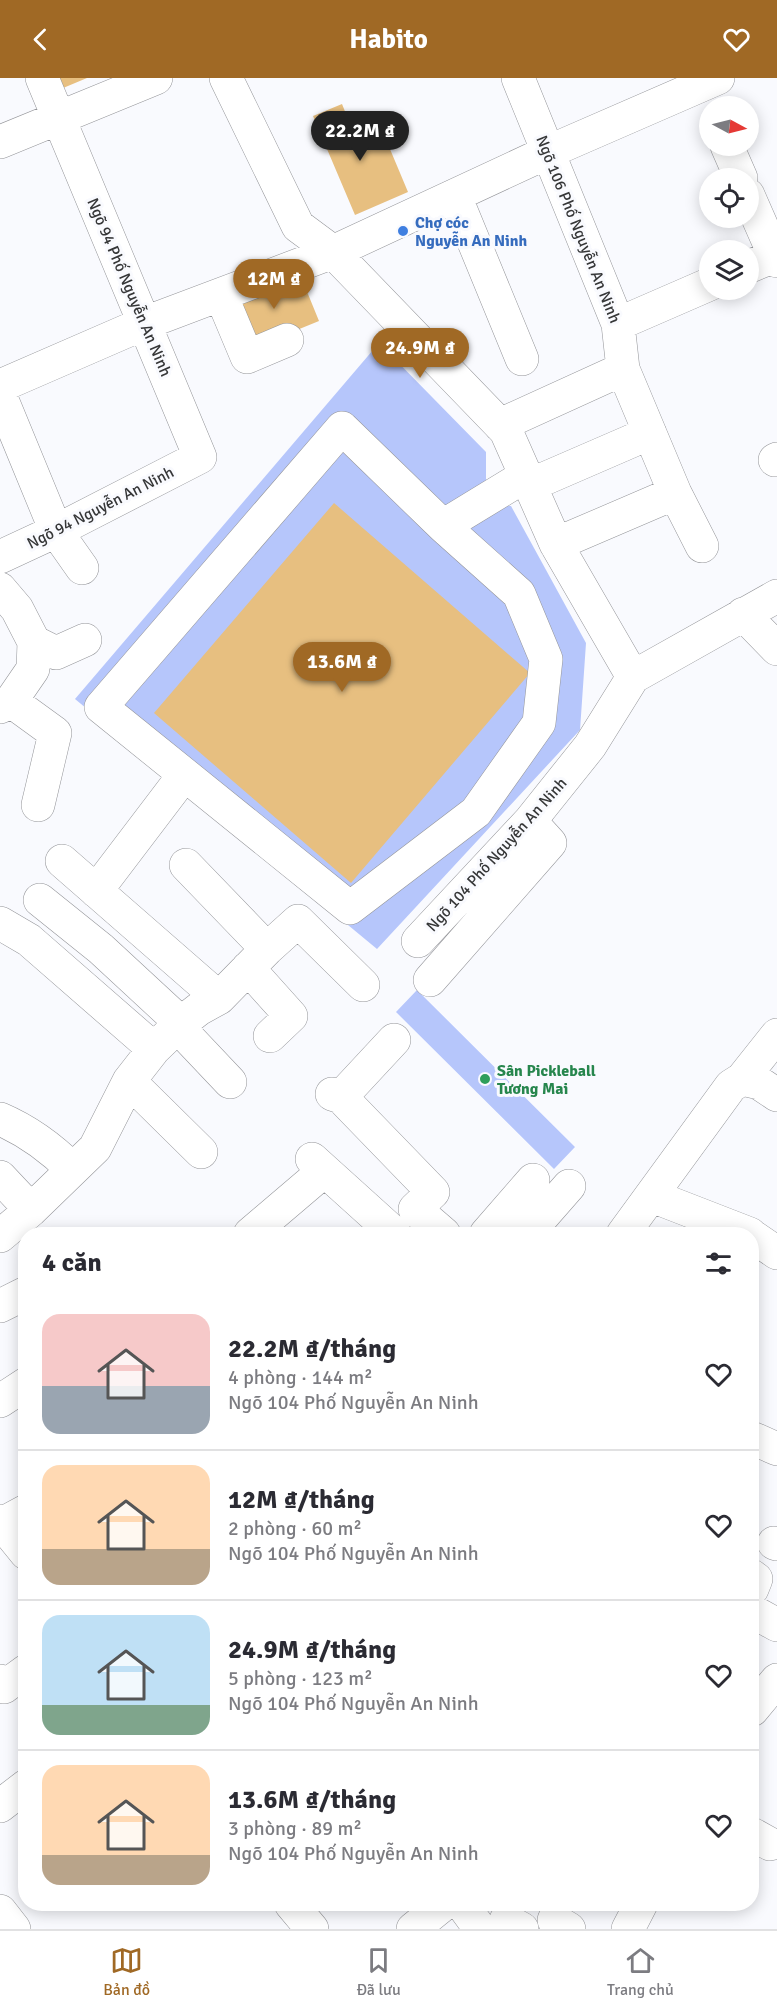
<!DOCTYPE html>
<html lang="vi">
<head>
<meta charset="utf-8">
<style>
	:root { --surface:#fff; --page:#f7f7f7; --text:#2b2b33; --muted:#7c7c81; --line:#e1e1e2; --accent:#a06925 }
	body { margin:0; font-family:Signika,sans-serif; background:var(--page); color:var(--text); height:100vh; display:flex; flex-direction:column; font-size:22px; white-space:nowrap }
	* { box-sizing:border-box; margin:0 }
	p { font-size:20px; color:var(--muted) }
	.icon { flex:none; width:33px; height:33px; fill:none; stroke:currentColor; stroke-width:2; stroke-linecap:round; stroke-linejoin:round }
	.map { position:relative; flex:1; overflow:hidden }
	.side { position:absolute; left:18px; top:1149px; width:741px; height:684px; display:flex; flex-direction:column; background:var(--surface); border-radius:24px; box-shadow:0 3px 15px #0003 }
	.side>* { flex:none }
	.needle { width:39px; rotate:97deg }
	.buttons { position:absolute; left:699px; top:18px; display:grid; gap:12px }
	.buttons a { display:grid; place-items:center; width:60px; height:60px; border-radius:50%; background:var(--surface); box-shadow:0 3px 15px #0003; font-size:30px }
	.price { position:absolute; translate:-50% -51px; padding:0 14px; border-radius:21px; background:var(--accent); color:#fff; font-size:20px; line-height:39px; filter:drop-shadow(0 2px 3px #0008) }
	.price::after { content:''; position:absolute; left:50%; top:36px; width:18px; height:14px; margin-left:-9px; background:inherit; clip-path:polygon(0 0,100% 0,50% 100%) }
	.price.selected { background:#222; color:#fff }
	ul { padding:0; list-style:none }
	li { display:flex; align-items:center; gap:18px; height:150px; padding:0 24px }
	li+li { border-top:2px solid var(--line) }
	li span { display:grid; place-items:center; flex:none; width:168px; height:120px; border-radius:18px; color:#555 }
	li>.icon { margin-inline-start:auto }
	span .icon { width:72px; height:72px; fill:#fffc; stroke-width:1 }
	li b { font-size:26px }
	h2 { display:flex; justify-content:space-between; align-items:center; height:72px; padding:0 24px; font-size:26px }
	header { display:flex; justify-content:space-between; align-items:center; height:78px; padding:0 24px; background:var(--accent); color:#fff; font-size:27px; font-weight:800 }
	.tab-bar { display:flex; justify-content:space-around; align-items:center; height:84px; border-top:2px solid var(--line); background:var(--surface); font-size:16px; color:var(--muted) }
	.tab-bar a { display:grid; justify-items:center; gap:3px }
	.tab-bar .selected { color:var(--accent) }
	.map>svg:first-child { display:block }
	.green { fill:#b6c6fb }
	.building { fill:#e7bf80 }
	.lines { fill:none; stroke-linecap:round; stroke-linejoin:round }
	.minor-casing { stroke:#949599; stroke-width:34 }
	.major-casing { stroke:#949599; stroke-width:34 }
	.minor { stroke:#fff; stroke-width:33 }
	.major { stroke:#fff; stroke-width:33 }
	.shop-dot { fill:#3f7fe0; stroke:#f9fafe; stroke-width:2 }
	.leisure-dot { fill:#2e9e5b; stroke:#f9fafe; stroke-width:2 }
	.labels { text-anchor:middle; stroke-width:6; stroke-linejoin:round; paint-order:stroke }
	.shop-label { font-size:16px; font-weight:bold; fill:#366cbe; stroke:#f9fafe; text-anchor:start }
	.street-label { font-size:16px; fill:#363738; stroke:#f9fafe }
	.leisure-label { font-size:16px; font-weight:bold; fill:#27864d; stroke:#f9fafe; text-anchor:start }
</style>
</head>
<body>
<header><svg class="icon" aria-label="back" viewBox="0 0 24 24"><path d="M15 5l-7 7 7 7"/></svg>Habito<svg class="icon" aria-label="heart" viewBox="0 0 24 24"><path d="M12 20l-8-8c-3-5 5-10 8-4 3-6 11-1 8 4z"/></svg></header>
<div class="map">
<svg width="777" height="1851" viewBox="0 0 777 1851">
	<rect width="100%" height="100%" fill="#f9fafe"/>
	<!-- green -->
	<path class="green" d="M379,265L486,374V401L501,427L511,428L586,565L580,652L377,871L75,621Z
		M417,912L575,1069L554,1091L396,934Z"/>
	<!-- building -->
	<path class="building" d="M51,0H87L56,13Z
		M342,26L357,63L382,52L408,114L355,137L313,38Z
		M299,194L319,243L250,271L230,222Z
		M334,425L530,595L351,805L154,635Z"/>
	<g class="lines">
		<!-- minor casing -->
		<g class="minor-casing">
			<path id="minor" d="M226,0L298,148L333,174L506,353L556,466L633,599
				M518,0L618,246L623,291L675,415L702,468
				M0,64L156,0
				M727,68L741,100
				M748,117L777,183
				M455,118L522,281
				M748,189L777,177
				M221,217L247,279L287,262
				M618,246L710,206
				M0,308L145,245L333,174L548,74L718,0
				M0,317L56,453L82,490
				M500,347L623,291
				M342,350L443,448L519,516L546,581L539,645L476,734L350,830L101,629Z
				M775,382L777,381
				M530,407L650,355
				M443,448L525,398
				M556,466L675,415
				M0,479L56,453L200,379L42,0
				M0,511L17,531L34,564L33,591L11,623L0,629
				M743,536L777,571
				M34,564L56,575L85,562
				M11,623L55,655L38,727
				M62,783L219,920
				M186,787L267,871
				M96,813L175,709
				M40,822L101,871L181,945
				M0,845L29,862L154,971
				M418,863L530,743L590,668L633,599L777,518
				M248,890L291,938L270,958
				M430,902L550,765L530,743
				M177,948L230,1004
				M742,1001L759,1005L777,1017
				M129,1003L201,1074
				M332,1016L341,1019L433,1114L415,1131L444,1156
				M341,1019L394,962
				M0,1041C28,1053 51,1070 72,1091
				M312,1081L395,1156
				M0,1099L31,1132
				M652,1118L750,1156
				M250,1156L324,1093
				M486,1156L533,1102
				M527,1156L569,1108
				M623,1156L731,1008L742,1001L777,957
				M0,1158L31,1132L95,1070L129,1003L154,971L181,945L199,931L219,920L267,871L298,843L363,907
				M752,1158L777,1175
				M0,1228L26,1215
				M0,1323L26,1306
				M752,1360L777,1371
				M2,1446L26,1433
				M774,1465L777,1466
				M752,1498L756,1501L752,1511
				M752,1533L777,1547
				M0,1603L4,1609L26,1593
				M752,1632L777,1602
				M0,1728L26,1708
				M752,1756L770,1766
				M462,1826L480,1851
				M0,1833L14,1851
				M506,1842L522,1851
				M554,1842L569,1851
				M413,1851L444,1826
				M628,1851L641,1826"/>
		</g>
		<!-- major casing -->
		<g class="major-casing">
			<path id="major" d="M0,1443L26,1475
				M291,1826L312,1851"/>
		</g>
		<!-- minor -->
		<use href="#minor" class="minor"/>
		<!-- major -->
		<use href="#major" class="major"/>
	</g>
	<!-- markers -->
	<circle class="shop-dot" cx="403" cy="153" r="6"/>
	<circle class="leisure-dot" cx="485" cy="1001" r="6"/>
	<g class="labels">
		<!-- shop labels -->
		<g class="shop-label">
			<text x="415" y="150">Chợ cóc<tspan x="415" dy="18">Nguyễn An Ninh</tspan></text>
		</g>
		<!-- street labels -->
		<g class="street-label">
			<text transform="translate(579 151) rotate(68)" y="6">Ngõ 106 Phố Nguyễn An Ninh</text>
			<text transform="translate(130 209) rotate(67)" y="6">Ngõ 94 Phố Nguyễn An Ninh</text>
			<text transform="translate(100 429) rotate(-27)" y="6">Ngõ 94 Nguyễn An Ninh</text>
			<text transform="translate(496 776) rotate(-48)" y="6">Ngõ 104 Phố Nguyễn An Ninh</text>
		</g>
		<!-- leisure labels -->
		<g class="leisure-label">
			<text x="497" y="998">Sân Pickleball<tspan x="497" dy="18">Tương Mai</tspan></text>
		</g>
	</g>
</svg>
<div class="buttons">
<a><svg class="needle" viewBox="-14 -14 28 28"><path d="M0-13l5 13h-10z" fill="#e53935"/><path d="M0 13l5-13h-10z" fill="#7c7c81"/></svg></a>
<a><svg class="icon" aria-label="locate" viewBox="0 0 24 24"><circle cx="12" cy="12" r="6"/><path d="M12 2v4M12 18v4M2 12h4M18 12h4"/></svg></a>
<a><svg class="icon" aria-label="layers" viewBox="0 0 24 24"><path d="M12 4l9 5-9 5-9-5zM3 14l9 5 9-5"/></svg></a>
</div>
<b class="price selected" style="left:360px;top:84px">22.2M ₫</b>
<b class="price" style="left:274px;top:232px">12M ₫</b>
<b class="price" style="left:420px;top:301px">24.9M ₫</b>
<b class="price" style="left:342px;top:615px">13.6M ₫</b>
<section class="side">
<h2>4 căn<svg class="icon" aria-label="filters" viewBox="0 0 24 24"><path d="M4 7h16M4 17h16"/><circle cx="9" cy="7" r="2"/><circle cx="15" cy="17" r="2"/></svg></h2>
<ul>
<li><span style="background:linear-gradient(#f6c9c9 60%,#9aa5b1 0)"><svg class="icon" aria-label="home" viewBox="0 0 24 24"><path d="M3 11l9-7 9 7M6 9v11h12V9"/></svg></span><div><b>22.2M ₫/tháng</b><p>4 phòng · 144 m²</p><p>Ngõ 104 Phố Nguyễn An Ninh</p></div><svg class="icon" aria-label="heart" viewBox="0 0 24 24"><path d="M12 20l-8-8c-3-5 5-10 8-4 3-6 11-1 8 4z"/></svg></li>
<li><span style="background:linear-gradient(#ffd9b3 70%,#b9a48a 0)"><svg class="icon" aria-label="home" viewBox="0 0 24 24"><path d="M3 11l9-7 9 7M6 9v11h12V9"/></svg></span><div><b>12M ₫/tháng</b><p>2 phòng · 60 m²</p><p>Ngõ 104 Phố Nguyễn An Ninh</p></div><svg class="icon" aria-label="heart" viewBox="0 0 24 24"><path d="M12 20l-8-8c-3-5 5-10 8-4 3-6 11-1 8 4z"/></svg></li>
<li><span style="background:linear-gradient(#bfe0f5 75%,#7fa58c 0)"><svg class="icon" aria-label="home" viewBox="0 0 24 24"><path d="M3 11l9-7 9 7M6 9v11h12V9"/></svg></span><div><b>24.9M ₫/tháng</b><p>5 phòng · 123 m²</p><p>Ngõ 104 Phố Nguyễn An Ninh</p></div><svg class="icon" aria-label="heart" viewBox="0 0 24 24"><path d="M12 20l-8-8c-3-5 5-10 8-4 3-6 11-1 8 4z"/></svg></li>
<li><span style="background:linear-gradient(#ffd9b3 75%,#b9a48a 0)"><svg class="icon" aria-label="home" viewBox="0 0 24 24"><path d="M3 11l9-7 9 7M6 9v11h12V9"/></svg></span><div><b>13.6M ₫/tháng</b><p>3 phòng · 89 m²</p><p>Ngõ 104 Phố Nguyễn An Ninh</p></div><svg class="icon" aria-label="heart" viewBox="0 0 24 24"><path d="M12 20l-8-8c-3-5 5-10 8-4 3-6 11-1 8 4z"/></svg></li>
</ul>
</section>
</div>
<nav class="tab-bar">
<a class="selected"><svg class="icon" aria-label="map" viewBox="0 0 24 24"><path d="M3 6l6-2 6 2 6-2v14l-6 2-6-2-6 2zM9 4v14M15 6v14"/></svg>Bản đồ</a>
<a><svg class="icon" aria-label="saved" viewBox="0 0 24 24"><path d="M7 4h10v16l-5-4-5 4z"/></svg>Đã lưu</a>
<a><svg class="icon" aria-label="home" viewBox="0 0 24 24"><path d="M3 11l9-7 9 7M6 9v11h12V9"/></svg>Trang chủ</a>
</nav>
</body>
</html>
